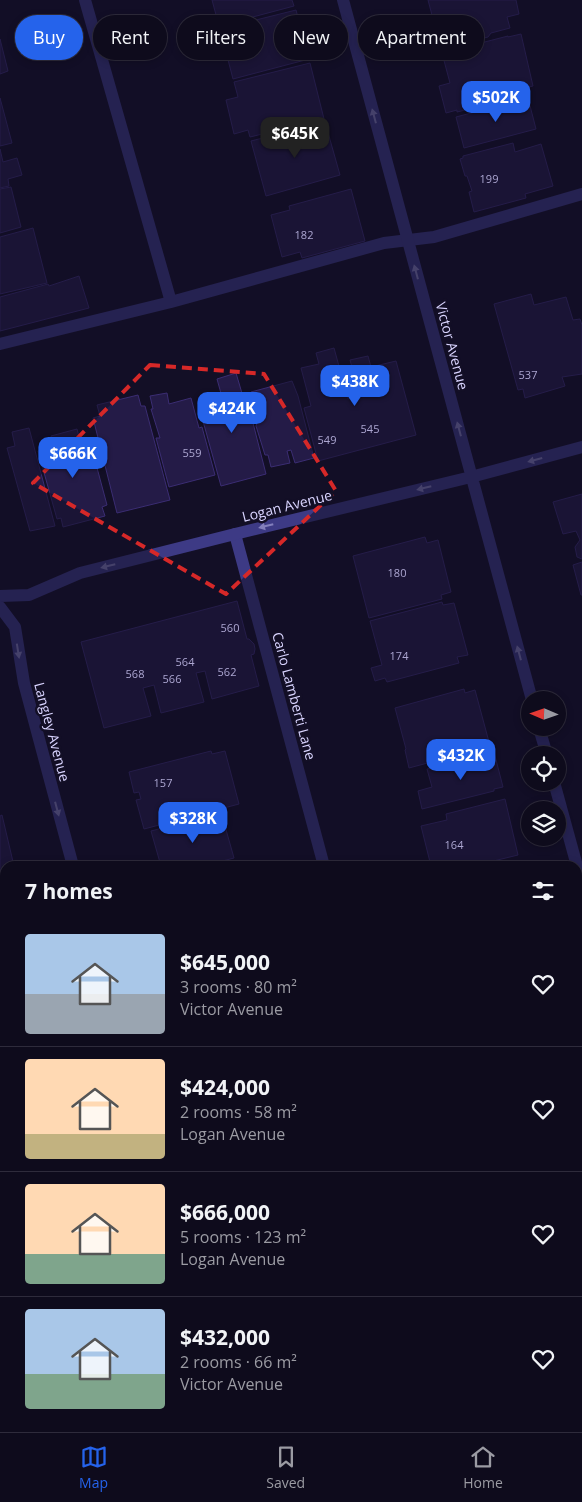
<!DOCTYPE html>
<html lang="en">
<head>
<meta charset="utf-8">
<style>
	:root { --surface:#0e0b1c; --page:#1c1929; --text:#f1f3f6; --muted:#9b9ba3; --line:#2e2b3b; --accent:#2563eb }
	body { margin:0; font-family:"Open Sans",sans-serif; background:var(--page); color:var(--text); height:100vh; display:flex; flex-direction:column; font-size:19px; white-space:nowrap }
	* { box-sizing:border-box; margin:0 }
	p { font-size:16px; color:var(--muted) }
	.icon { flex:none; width:28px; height:28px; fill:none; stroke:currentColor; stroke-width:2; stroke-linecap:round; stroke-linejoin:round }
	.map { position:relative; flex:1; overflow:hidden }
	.details { position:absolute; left:0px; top:861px; width:582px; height:571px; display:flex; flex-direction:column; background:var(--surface); border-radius:15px 15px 0 0; box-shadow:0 2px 8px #0003,0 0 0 1px var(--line) }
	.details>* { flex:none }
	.banner { position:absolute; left:15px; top:15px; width:552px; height:45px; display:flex; gap:10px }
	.needle { width:32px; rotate:272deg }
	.controls { position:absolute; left:521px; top:691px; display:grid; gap:10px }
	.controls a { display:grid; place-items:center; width:45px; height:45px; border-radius:50%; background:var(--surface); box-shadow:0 2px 8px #0003,0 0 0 1px var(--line); font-size:25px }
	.price { position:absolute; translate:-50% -42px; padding:0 11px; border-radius:10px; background:var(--accent); color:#fff; font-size:16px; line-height:32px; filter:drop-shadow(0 1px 2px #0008) }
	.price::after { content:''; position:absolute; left:50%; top:30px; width:15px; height:11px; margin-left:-8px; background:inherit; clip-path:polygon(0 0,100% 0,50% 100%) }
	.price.on { background:#222; color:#fff }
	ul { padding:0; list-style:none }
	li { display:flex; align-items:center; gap:15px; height:125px; padding:0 25px }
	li+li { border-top:1px solid var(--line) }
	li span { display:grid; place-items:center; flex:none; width:140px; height:100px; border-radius:5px; color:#555 }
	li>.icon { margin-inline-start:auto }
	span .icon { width:60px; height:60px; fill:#fffc; stroke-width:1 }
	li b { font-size:21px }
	h2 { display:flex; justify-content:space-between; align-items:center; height:60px; padding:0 25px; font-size:21px }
	.pill { padding:0 18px; border-radius:22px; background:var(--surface); box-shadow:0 2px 8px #0003,0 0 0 1px var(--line); font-size:18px; line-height:45px }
	.pill.on { background:var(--accent); color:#fff }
	.menu { display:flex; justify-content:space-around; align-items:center; height:70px; border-top:1px solid var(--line); background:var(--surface); font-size:14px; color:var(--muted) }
	.menu a { display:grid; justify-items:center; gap:2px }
	.menu .on { color:var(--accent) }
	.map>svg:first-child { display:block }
	.building { fill:#241b47; stroke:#3b2d73 }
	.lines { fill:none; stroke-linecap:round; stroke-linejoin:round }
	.lane { stroke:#3d3a85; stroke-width:12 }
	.street { stroke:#3d3a85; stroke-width:12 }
	.oneway { fill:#837fbc }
	.marked { fill:none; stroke:#d62828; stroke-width:4; stroke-dasharray:10 6; stroke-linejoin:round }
	.labels { text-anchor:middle; stroke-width:5; stroke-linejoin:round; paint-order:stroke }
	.number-label { font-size:11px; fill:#aca6d1 }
	.street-label { font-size:14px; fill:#d9d4ff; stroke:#130f26 }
</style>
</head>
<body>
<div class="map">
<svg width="582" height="1432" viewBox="0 0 582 1432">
	<rect width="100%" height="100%" fill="#130f26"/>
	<!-- building -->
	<path class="building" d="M212,0H292L294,6L219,26Z
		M428,0H516L519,14L507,17L510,28L491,33L488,37L441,49Z
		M296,10L309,59L233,79L220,29Z
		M521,34L533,86L508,92L509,99L457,112V110L446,113L439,86L450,83L442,53L508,36V37Z
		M0,39L8,71L0,74Z
		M310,63L324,119L250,137L248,130L234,134L226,100L238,97L234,82Z
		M0,98L12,143L0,146Z
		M528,98L536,129L464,148L456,117Z
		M325,122L340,175L266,196L251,141Z
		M513,143L515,152L541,144L553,186L525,194L526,198L474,212L469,192L472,191L467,176H465L460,159L463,158V156Z
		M0,149L3,162L17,158L22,175L8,179L9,186L0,188Z
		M11,187L21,227L0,233V189Z
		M351,189L365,241L302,258L300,252L282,257L271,215L290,210L289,206Z
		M33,228L47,283L0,294V237Z
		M79,276L89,308L0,331V297L48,284L49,286Z
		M531,294L534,305L566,297L573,320L580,319L582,325V374L562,377L565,386L525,398L523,389L518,390L494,304Z
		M334,348L348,399L360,396L350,360L368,356L371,367L396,361L416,435L318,461L304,408L311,406L301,368L319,364L316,353Z
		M236,373L249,417L253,423L266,474L221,486L198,403L222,397L217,379Z
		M292,381L298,396L314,458L295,463L291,450L287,451L290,463L271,467L268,455H265L256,426L258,419L251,392Z
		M167,393L169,404L191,398L199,428L202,427L215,475L169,487L156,438H160L151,409H153L150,396Z
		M138,395L141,406H145L170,500L117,513L93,418L100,416L97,405Z
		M29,428L55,526L30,531L7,448L15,446L12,432Z
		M77,429L80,441L89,438L107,505L102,507L105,516L63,527L61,518L57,519L38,451L54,447L51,436Z
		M582,494V559L577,557L575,547L580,540L576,531L563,534L553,502Z
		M425,537L427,543L438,540L451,592L441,595L442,599L369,618L353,556Z
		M582,562V595H581L573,565Z
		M237,601L247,639H249L254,644L255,649L254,654L251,655L259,686L212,699L205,671L196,673L204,702L161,713L154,685L143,688L151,716L104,728L81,642Z
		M442,602L443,605L454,603L468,655L457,657L459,663L387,682L385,678L375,681L371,668L382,665L370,621Z
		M464,689L465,693L475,690L489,742L482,744L483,748L409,768L405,750L406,749L395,708Z
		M211,751L212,754L225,751L239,804L144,829L136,800L141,799L139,792L134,793L129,772Z
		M494,752L503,787L494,789V791L422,809L418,791L432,787L427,769Z
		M505,799L518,855L473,866H461L459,863L446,866H431L421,826L447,820L446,814Z
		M2,815L14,866H5V875L0,876V816Z
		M197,819L199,826L223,819L234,858L211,864V866H161L151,831Z
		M5,876V934L0,935V877Z
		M5,937V994L0,995V938Z
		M5,998V1028L0,1029V999Z
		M5,1064V1097L0,1098V1066Z
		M582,1088V1147L578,1148V1089Z
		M5,1107V1151L0,1153V1108Z
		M582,1150V1212L578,1213V1151Z
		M582,1218V1288L578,1289V1219Z
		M86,1428H167L168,1432H87Z"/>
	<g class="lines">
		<!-- lane -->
		<path class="lane" d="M85,0L171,302
			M0,344L171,302L384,243L434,237L582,194
			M235,534L324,866
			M0,1038L5,1036
			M491,1428L492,1432"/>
		<!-- street -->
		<path class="street" d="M343,0L532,700
			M0,596L29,595L80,573L235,534L471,477L582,447
			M0,607L15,627L24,683L73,866
			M539,728L547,755
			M554,782L577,866
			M578,868L582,884
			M578,1341L582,1339
			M225,1428L226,1432
			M253,1432L268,1428"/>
	</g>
	<!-- one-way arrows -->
	<defs><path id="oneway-solid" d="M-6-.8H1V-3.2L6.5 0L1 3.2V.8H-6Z" transform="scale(1.25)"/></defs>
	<g class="oneway">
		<use href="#oneway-solid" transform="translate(374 116) rotate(-105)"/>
		<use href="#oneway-solid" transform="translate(416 272) rotate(-105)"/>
		<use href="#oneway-solid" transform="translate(459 429) rotate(-105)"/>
		<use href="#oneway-solid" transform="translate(535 460) rotate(165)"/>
		<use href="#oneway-solid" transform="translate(424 488) rotate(166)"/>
		<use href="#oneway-solid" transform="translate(266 526) rotate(166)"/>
		<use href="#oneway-solid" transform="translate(108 566) rotate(166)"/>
		<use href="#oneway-solid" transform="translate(18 651) rotate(81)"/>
		<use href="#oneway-solid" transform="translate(519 653) rotate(-105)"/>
		<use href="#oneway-solid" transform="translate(57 809) rotate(75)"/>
	</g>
	<!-- marked area -->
	<path d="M0 0H582V1432H0ZM150,365L264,374L336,491L226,594L33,483Z" fill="#130f26" fill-opacity=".55" fill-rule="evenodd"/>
	<path class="marked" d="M150,365L264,374L336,491L226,594L33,483Z"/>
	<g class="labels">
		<!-- number labels -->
		<g class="number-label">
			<text x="489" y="183">199</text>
			<text x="304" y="239">182</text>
			<text x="528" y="379">537</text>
			<text x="370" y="433">545</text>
			<text x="327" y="444">549</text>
			<text x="192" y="457">559</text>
			<text x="397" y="577">180</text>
			<text x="230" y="632">560</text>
			<text x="399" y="660">174</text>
			<text x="185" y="666">564</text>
			<text x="227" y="676">562</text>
			<text x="135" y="678">568</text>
			<text x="172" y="683">566</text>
			<text x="163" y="787">157</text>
			<text x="454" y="849">164</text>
		</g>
		<!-- street labels -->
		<g class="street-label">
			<text transform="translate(452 346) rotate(75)" y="5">Victor Avenue</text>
			<text transform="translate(287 506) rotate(-14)" y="5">Logan Avenue</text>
			<text transform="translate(294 696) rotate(75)" y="5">Carlo Lamberti Lane</text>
			<text transform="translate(52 732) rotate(75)" y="5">Langley Avenue</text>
		</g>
	</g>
</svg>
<div class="controls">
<a><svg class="needle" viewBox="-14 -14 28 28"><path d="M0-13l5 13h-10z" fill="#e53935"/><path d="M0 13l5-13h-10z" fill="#9b9ba3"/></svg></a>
<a><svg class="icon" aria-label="locate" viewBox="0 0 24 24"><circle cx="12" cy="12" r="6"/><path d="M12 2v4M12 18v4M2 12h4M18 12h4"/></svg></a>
<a><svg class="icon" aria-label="layers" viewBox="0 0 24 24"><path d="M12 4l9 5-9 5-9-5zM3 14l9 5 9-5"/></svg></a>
</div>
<b class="price" style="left:496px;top:123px">$502K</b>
<b class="price on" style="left:295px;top:159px">$645K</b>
<b class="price" style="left:355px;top:407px">$438K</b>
<b class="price" style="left:232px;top:434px">$424K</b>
<b class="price" style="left:73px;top:479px">$666K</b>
<b class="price" style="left:461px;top:781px">$432K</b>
<b class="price" style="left:193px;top:844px">$328K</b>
<div class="banner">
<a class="pill on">Buy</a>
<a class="pill">Rent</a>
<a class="pill">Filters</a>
<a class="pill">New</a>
<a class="pill">Apartment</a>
</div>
<section class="details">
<h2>7 homes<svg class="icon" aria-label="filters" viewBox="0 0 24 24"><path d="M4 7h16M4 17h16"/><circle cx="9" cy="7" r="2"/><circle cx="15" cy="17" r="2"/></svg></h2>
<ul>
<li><span style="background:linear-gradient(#a9c7e8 60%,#9aa5b1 0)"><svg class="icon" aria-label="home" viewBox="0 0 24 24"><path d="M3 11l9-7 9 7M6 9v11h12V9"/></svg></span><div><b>$645,000</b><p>3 rooms · 80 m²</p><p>Victor Avenue</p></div><svg class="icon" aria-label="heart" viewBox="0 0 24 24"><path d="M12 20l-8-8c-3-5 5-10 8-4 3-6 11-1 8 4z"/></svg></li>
<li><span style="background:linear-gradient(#ffd9b3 75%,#c2b280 0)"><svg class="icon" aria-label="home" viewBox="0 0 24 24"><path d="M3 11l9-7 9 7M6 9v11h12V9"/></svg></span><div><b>$424,000</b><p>2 rooms · 58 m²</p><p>Logan Avenue</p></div><svg class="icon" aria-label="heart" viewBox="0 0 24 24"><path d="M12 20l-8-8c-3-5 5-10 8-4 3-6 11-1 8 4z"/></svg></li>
<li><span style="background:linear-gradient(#ffd9b3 70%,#7fa58c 0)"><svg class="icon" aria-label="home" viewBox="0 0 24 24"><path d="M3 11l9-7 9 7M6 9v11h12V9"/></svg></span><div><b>$666,000</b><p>5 rooms · 123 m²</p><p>Logan Avenue</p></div><svg class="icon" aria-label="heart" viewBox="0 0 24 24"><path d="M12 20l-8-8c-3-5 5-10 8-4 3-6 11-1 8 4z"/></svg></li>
<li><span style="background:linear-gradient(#a9c7e8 65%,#7fa58c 0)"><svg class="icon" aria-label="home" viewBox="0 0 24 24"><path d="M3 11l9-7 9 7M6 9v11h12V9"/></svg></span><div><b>$432,000</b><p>2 rooms · 66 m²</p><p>Victor Avenue</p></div><svg class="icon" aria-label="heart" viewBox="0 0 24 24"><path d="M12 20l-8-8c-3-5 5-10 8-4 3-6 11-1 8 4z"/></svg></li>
</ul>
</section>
</div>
<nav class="menu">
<a class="on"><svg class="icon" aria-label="map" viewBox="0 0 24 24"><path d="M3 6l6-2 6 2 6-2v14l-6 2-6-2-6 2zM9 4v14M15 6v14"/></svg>Map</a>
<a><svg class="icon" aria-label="saved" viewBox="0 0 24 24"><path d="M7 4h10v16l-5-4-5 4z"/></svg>Saved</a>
<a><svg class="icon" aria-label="home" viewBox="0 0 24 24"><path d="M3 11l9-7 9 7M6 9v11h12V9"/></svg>Home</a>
</nav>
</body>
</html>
